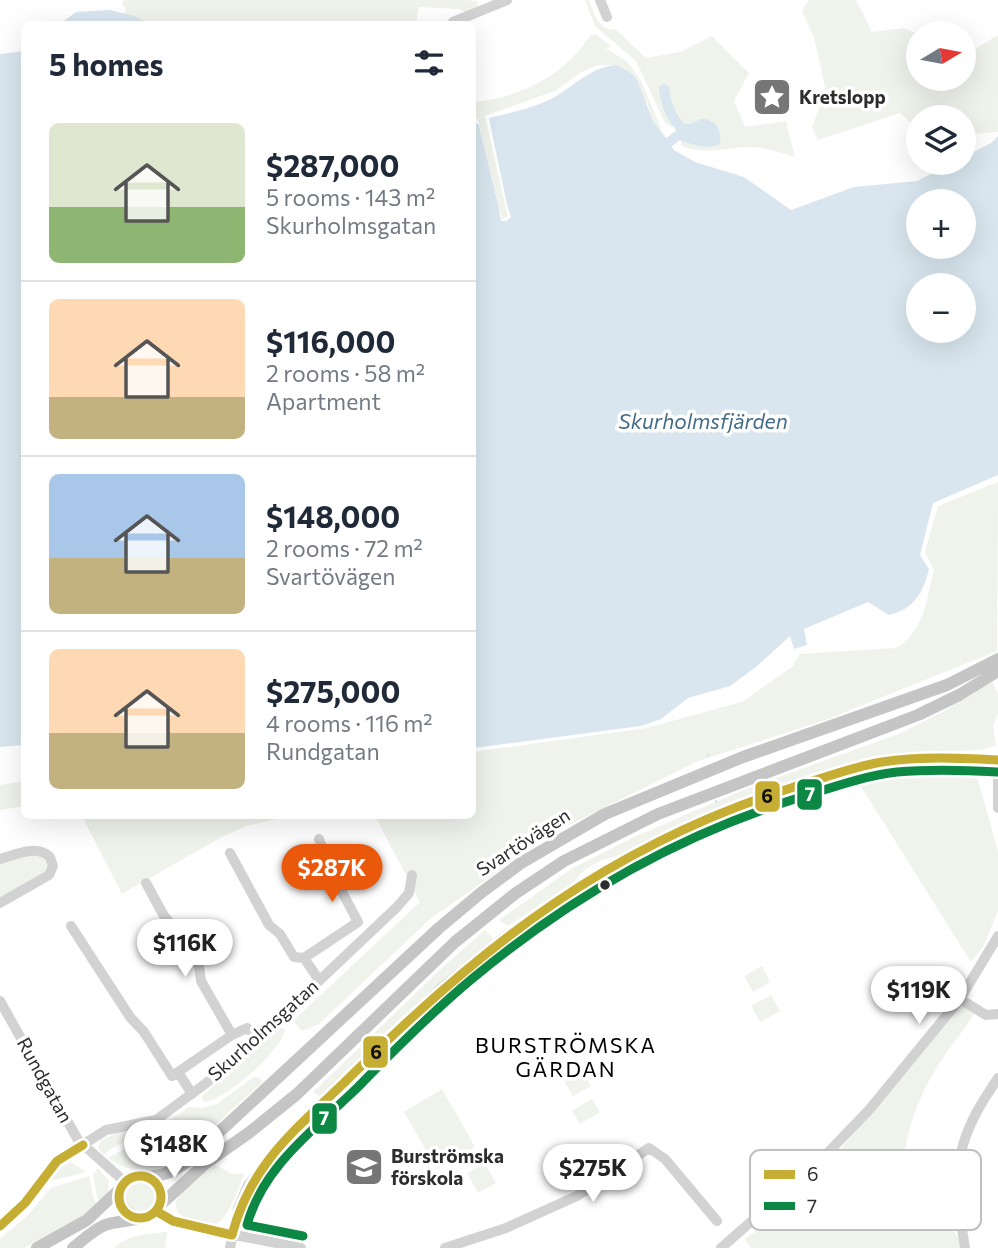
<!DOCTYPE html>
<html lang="en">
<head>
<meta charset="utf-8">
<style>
	:root { --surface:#fff; --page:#f2f2f3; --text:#1f2937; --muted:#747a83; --line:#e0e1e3; --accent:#ea580c }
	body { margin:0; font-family:Commissioner,sans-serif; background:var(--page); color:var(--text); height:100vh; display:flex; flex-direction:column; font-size:26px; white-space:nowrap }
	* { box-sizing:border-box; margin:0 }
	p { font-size:23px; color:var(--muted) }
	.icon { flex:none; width:38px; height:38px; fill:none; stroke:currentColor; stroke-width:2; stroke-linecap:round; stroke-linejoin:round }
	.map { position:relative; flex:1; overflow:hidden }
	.sheet { position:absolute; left:21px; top:21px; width:455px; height:798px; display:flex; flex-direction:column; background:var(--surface); border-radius:10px; box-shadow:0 7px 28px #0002 }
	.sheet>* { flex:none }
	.needle { width:46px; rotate:80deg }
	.controls { position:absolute; left:906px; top:21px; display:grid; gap:14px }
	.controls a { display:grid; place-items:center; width:70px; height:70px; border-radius:50%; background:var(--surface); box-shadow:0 7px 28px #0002; font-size:35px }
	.price { position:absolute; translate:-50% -60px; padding:0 16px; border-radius:24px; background:#fff; color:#222; font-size:23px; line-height:46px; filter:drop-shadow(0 2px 4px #0008) }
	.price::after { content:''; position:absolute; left:50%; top:42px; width:21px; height:16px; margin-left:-10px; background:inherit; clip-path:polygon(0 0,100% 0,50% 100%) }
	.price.on { background:var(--accent); color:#fff }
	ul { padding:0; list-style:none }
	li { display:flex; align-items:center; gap:21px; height:175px; padding:0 28px }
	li+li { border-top:2px solid var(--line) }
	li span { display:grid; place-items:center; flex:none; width:196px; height:140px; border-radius:10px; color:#555 }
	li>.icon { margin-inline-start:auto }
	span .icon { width:84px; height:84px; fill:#fffc; stroke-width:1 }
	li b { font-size:30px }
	h2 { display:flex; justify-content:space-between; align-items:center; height:84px; padding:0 28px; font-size:30px }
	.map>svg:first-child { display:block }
	.green { fill:#f0f3ec }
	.water { fill:#d9e6ef; fill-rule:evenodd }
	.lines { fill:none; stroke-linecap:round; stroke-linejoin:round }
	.stream { stroke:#d9e6ef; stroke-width:2.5 }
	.canal { stroke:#d9e6ef; stroke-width:10 }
	.minor { stroke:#d2d2d2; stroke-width:10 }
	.major { stroke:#c5c5c5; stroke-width:12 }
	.bus-1-casing { stroke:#fff; stroke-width:14 }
	.bus-2-casing { stroke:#fff; stroke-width:14 }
	.bus-1 { stroke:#c6ae34; stroke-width:9 }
	.bus-2 { stroke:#0c8844; stroke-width:9 }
	.bus-dot { fill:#2d2d2d; stroke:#fff; stroke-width:2.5 }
	.labels { text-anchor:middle; stroke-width:7; stroke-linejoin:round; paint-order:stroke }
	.poi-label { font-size:19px; font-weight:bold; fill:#2d2d2d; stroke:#fff; text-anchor:start }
	.street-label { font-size:19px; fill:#2d2d2d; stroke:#fff }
	.water-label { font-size:21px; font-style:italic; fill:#426c88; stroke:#fff }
	.neighbourhood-label { font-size:21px; letter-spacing:2px; fill:#000; stroke:#fff }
	.key { fill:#fff; stroke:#c0c0c0; stroke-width:2 }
	.key-label { font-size:19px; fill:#2d2d2d }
	.line-badge { stroke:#fff; stroke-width:2.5 }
	.badge-label { font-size:19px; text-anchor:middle; font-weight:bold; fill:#fff }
	.pale-badge-label { font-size:19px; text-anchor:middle; font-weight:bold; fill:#111 }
</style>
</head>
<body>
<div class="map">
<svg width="998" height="1248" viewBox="0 0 998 1248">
	<rect width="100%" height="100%" fill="#fff"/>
	<!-- green -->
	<path class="green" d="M123,0H467L477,1L478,12L469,14L459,9L419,7L416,24H150L125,14L126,8L123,6Z
		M585,0H589C594,13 598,31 615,29L646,58L680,52L712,36L749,73L734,101L745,127L786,121L795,157C781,153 766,147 751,147C723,147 710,156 681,146V141L697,146L701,119L690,124L680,123L675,128L665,123L636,61L595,26Z
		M809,0H856L872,32L904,28L919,35V79H964V56L998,35V132L964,135V117H919V130L900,113L818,140L812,127L826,91L814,37L802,11Z
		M591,34L594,36L595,34L612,47L605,48L626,61L632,68L641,81L663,133L670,142L668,143L653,121L647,103L616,65H597L580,73L555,91L485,116L508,217L502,219L478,119L473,118V102C520,98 566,75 591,34Z
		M998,482L997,651L823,721L698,761L555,832L430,919L319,1024L302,1031L293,1021L420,902L375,816H472L473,752L646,728L742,702L792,667L800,654L896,648C925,631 926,600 934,570L925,552L938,506Z
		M992,681L998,694V714L993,726L996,745L983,750L915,752L847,763L761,792L685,823L618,857C603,857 582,868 575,882L508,926L499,920L571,869L634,837L748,788L901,733L946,710Z
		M945,768L971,771L977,777L998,851V911L983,947L971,962L855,777L898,770Z
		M24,781V806L0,810V785Z
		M82,816H289L246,826L220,838L122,894Z
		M42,851L52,870L0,903V860Z
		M485,930L493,939L383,1036L321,1097L313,1092L445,965Z
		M762,966L770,982L753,992L744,976Z
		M771,995L780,1011L760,1022L751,1006Z
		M960,999L977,1010C965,1029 951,1045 939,1064C906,1116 895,1168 911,1229L948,1224L966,1248H751L745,1239L803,1196L833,1170L841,1149Z
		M281,1027L285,1030C281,1051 227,1099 205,1102L202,1099V1096Z
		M582,1071L591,1086L573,1096L564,1081Z
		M254,1077L260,1078L263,1082C252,1092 241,1101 230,1111C195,1146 162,1195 108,1158L157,1131L188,1107L202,1108L217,1104Z
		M442,1089L475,1147L437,1169L404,1112Z
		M592,1099L600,1112L580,1124L572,1111Z
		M151,1129L114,1147L103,1155L98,1148L100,1141L116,1133Z
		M71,1162L86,1172L51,1181L58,1169Z
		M485,1164L496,1183L478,1193L467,1173Z
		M216,1165L232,1174L244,1173C240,1186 229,1215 219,1222C209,1229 172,1219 176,1203C180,1187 203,1174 216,1165Z
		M98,1168L109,1181L108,1192L102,1202L97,1197L93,1174Z
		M89,1176L94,1199L98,1206L73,1222L24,1248H0V1239L26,1217L51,1188Z
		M126 1197a14 14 0 1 1 28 0a14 14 0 1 1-28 0Z
		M167,1232L165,1248H114C127,1234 150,1234 167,1232Z"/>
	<!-- water -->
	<path class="water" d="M110,10L134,16L150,24H60L76,12Z
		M24,51V745L0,747V54Z
		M616,65L631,73L637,80L653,121L674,150L695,162L744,177L791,210L854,187L917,181L953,163H964V157L991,143L998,136V475L933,503L920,555L929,569C923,593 914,609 889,615L868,602L804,629L807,645L794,649L790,636L756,667L730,686L688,698L661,719L641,726L473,748V121L479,125L499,208L501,221H506L511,217L507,205L489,118C511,113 533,108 553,98C574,86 591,67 616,65ZM964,201V247H919V201ZM919,285H964V331H919Z
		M701,119C716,118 722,131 720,144C708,150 694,145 681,141L675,128L680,123L690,124Z"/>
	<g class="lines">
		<!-- stream -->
		<path class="stream" d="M708,755V756
			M716,801V802"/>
		<!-- canal -->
		<path class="canal" d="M664,89C666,103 669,114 679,125
			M668,143L677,136"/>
		<!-- minor -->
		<path class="minor" d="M600,0L607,17
			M453,22L507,0
			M998,761V808
			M230,853L269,925L280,934L294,957L304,958L319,980
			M0,859C15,855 37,844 50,857L53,866L49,875L0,903
			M146,883L164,916L182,936L199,965L201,981L232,1035L247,1028L258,1038
			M71,926L130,1017L144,1032L172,1076L178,1072
			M304,958L358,922L332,873L319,839
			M960,999L986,1015L998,1014
			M0,1001L78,1140L125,1182
			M192,1094L178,1072L232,1035
			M156,1211L173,1221L190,1226L301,1248
			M0,1226L25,1203L57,1161L106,1130L156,1120L205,1084L246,1050L397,907L409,893L412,875
			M230,1248L238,1208L248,1185L294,1131L440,989L508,934L570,893L607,869L682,830L797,785L884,762L998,760
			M445,1248L506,1228L577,1196L649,1148L665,1159L717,1221
			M721,1248L816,1165L869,1110L960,999L998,936
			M965,1248C960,1219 955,1173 963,1145C970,1120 984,1099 998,1078"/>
		<!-- major -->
		<path class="major" d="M160,1205L206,1163L250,1132L297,1094L455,942L516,893L564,861L658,814L918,715L959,695L998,671
			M139,1218C119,1214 110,1188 131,1178C138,1175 146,1177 153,1176C167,1175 177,1169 188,1161L439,928L482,892L521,863L605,814L743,757L947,685L998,659
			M37,1248L87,1220L121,1188
			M73,1248C83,1240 93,1230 105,1225C123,1218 167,1224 161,1193C159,1184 153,1180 146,1177"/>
		<!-- bus-1 casing -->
		<g class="bus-1-casing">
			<path id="bus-1" d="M119 1197a21 21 0 1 1 42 0a21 21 0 1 1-42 0Z
				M156,1211L173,1221L232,1235
				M0,1226L25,1203L57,1161L83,1145
				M232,1235C252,1159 301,1126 354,1073C484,944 613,844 791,788C821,779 851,767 882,762C920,756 960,758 998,760"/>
		</g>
		<!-- bus-2 casing -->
		<g class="bus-2-casing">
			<path id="bus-2" d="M303,1236L247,1225C263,1166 316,1128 358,1087C395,1049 432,1012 473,978C568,899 677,836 795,799C828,789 862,776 897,772C930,769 964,770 997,772"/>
		</g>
		<!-- bus-1 -->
		<use href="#bus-1" class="bus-1"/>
		<!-- bus-2 -->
		<use href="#bus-2" class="bus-2"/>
	</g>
	<!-- icons -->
	<defs>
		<g id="sight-square" transform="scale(2.0125)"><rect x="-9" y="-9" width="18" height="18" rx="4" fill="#767676" stroke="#fff"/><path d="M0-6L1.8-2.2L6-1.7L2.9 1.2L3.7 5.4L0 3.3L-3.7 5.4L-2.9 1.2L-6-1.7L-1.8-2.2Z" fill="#fff"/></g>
		<g id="school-square" transform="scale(2.0125)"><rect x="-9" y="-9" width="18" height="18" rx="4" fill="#767676" stroke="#fff"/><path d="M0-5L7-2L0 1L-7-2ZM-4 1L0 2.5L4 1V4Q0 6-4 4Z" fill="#fff"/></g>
	</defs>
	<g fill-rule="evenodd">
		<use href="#sight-square" x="772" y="97"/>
		<use href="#school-square" x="364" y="1167"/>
	</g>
	<!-- markers -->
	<circle class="bus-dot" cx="605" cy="885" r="6"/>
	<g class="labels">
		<!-- poi labels -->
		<g class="poi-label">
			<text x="799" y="104">Kretslopp</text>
			<text x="391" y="1163">Burströmska<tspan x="391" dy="22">förskola</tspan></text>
		</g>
		<!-- street labels -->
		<g class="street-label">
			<text transform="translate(523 842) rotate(-33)" y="7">Svartövägen</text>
			<text transform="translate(263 1030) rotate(-42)" y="7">Skurholmsgatan</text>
			<text transform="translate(45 1080) rotate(61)" y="7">Rundgatan</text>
		</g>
		<!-- water labels -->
		<g class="water-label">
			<text x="703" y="429">Skurholmsfjärden</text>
		</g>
		<!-- neighbourhood labels -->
		<g class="neighbourhood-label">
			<text x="566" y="1053">BURSTRÖMSKA<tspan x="566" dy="24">GÄRDAN</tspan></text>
		</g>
	</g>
	<!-- legend -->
	<rect x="750" y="1150" width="231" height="80" rx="10" class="key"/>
	<rect x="764" y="1170" width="31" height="9" fill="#c6ae34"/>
	<rect x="764" y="1202" width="31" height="8" fill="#0c8844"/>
	<g class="key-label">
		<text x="807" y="1181">6</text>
		<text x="807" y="1213">7</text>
	</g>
	<g class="line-badge">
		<rect x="796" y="778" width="27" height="33" rx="7" fill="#0c8844"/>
		<rect x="754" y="780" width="27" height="33" rx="7" fill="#c6ae34"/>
		<rect x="362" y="1035" width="27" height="34" rx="7" fill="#c6ae34"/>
		<rect x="311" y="1102" width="27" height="33" rx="7" fill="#0c8844"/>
	</g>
	<g class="badge-label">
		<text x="810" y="801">7</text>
		<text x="324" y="1125">7</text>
	</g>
	<g class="pale-badge-label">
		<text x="767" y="803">6</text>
		<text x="376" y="1059">6</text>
	</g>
</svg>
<div class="controls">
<a><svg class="needle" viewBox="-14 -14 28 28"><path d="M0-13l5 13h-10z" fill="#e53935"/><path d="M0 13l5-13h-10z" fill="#747a83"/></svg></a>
<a><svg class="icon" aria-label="layers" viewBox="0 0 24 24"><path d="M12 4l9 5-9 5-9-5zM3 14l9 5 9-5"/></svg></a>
<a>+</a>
<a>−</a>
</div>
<b class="price on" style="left:332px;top:904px">$287K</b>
<b class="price" style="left:185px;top:979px">$116K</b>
<b class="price" style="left:919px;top:1026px">$119K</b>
<b class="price" style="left:174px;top:1180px">$148K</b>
<b class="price" style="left:593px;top:1204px">$275K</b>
<section class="sheet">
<h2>5 homes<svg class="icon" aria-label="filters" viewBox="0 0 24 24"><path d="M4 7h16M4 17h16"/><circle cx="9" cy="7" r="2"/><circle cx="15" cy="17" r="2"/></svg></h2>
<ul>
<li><span style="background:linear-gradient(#dfe7d0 60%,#8fb573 0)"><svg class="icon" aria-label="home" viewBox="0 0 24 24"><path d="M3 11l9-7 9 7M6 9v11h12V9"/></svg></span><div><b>$287,000</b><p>5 rooms · 143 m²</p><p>Skurholmsgatan</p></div></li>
<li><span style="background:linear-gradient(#ffd9b3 70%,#c2b280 0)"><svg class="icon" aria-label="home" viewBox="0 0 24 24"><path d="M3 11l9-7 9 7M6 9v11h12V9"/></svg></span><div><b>$116,000</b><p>2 rooms · 58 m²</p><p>Apartment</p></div></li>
<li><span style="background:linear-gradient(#a9c7e8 60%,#c2b280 0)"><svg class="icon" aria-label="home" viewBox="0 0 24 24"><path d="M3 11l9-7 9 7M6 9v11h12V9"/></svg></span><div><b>$148,000</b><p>2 rooms · 72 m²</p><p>Svartövägen</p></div></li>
<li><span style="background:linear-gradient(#ffd9b3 60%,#c2b280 0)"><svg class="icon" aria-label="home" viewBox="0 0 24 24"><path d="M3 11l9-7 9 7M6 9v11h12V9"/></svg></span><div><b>$275,000</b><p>4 rooms · 116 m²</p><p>Rundgatan</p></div></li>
</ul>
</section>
</div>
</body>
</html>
